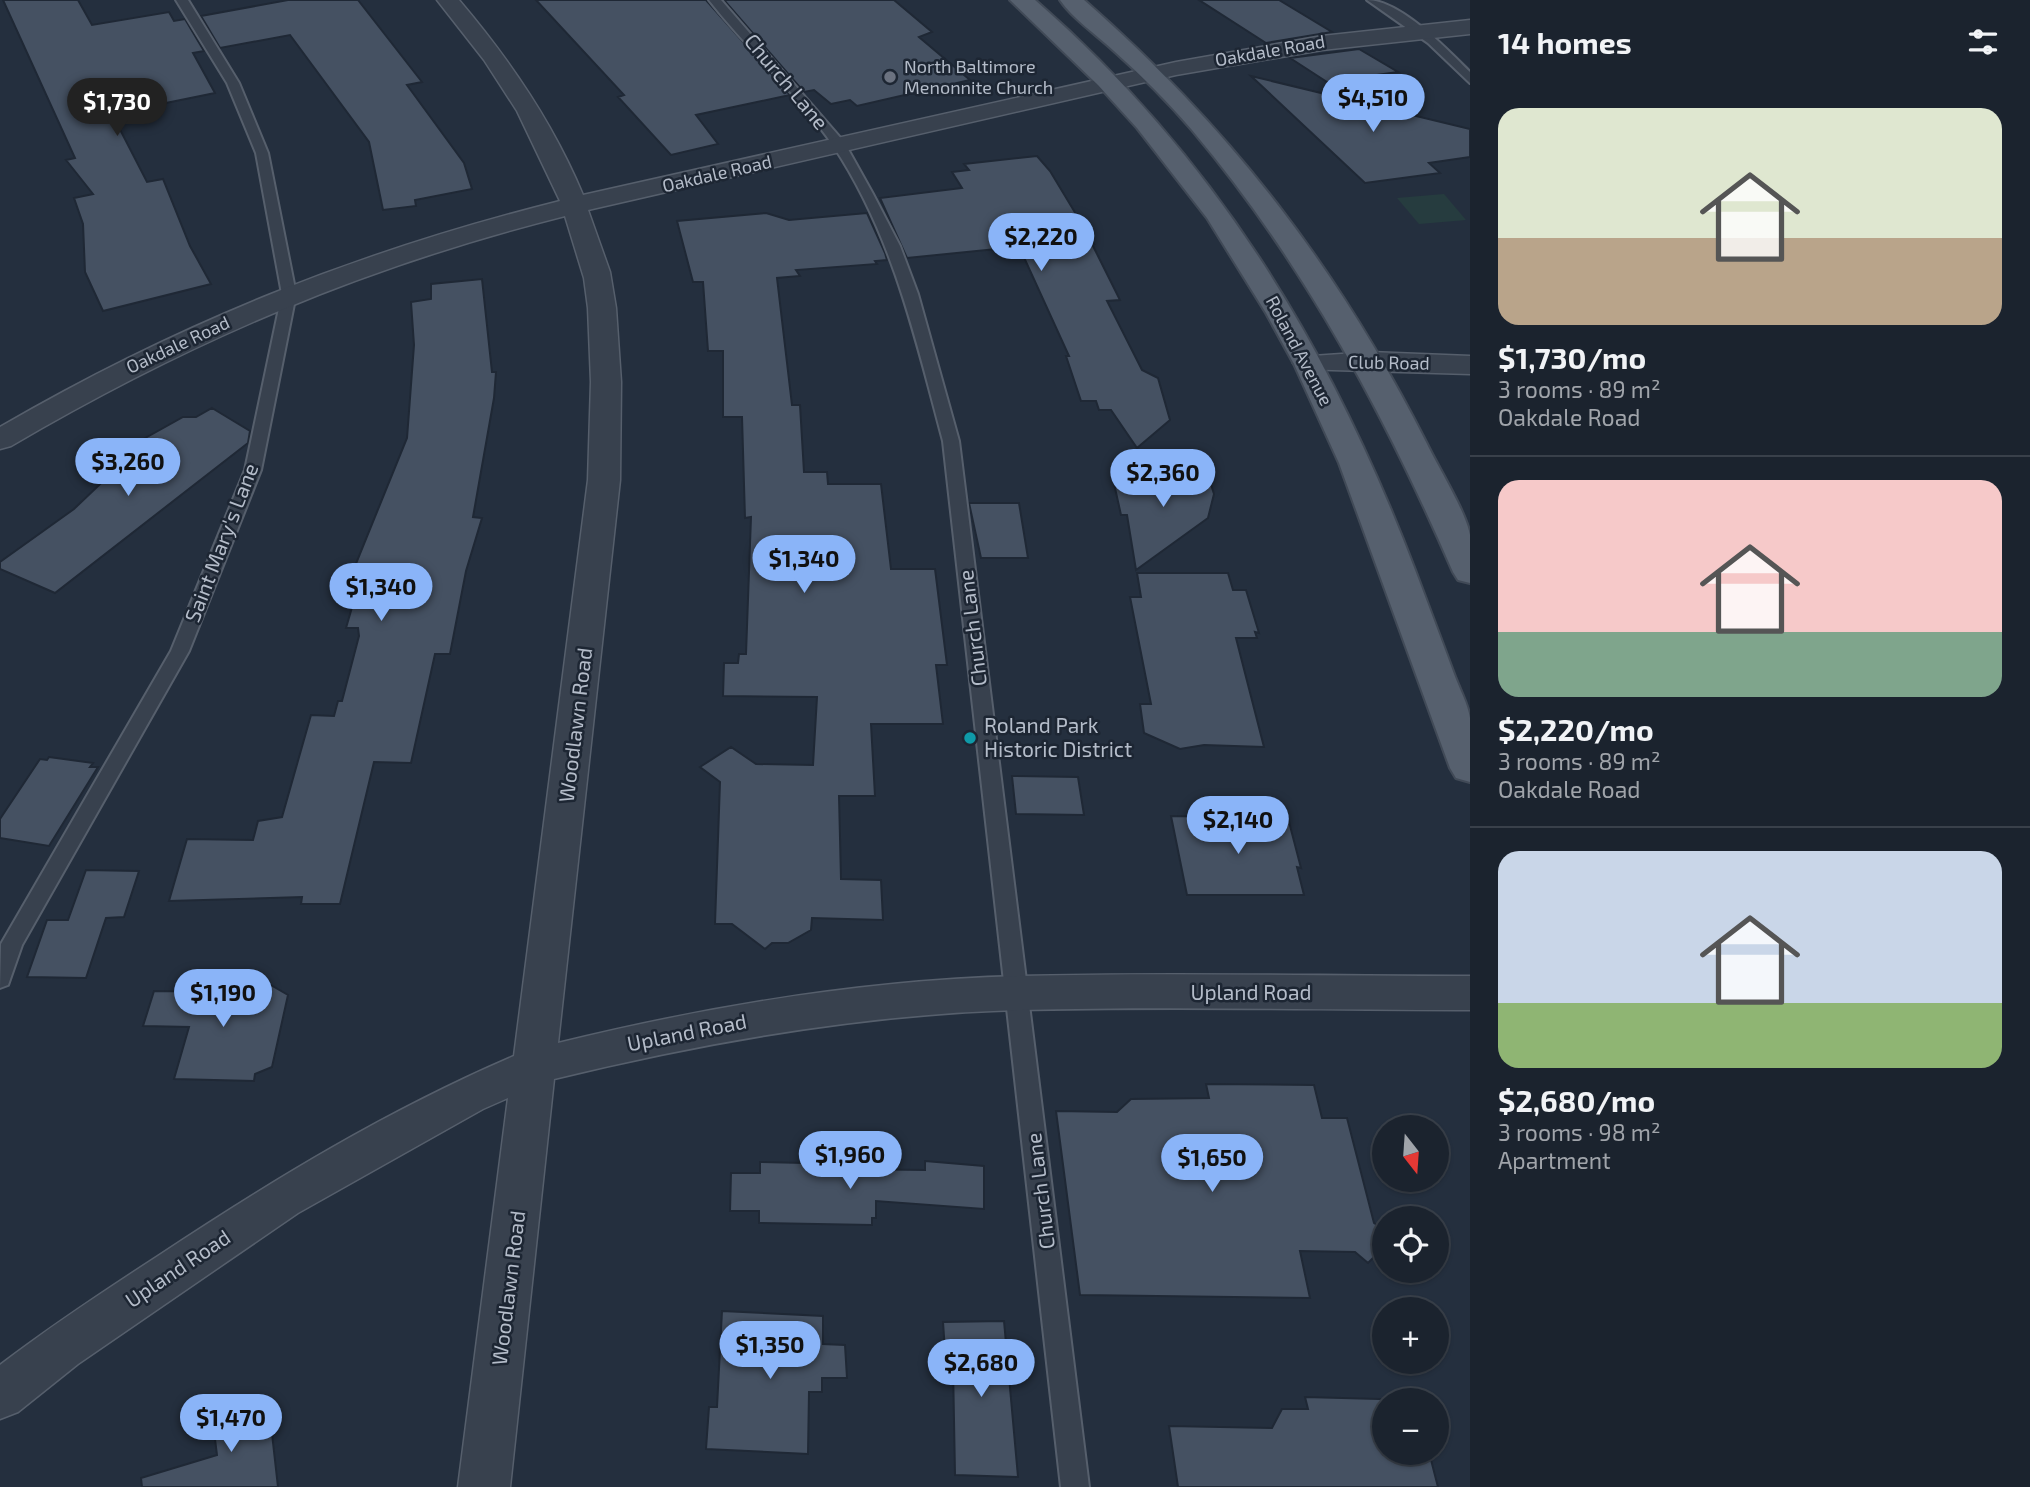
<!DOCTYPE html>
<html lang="en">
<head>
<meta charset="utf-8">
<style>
	:root { --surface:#1b232e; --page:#242b36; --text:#f1f3f6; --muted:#a0a4aa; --line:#39404a; --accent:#8ab4f8 }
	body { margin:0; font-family:"Exo 2",sans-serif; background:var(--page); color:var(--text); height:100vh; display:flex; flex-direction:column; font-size:26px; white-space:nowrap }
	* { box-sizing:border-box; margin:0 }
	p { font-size:23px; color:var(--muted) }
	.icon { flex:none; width:38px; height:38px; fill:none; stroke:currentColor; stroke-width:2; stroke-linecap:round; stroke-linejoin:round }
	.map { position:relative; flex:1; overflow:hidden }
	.panel { display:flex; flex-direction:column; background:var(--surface); width:560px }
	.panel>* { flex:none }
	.needle { width:46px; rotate:163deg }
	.buttons { position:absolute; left:1372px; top:1115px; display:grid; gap:14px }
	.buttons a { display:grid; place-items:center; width:77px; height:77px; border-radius:50%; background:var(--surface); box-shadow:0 2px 5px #0004,0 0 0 2px var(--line); font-size:35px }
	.price { position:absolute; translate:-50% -60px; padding:0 16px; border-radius:24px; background:var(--accent); color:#111; font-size:23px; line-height:46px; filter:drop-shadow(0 2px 4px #0008) }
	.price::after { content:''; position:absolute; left:50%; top:42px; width:21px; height:16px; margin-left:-10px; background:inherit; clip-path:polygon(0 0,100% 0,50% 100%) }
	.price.active { background:#222; color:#fff }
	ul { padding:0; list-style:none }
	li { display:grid; align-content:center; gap:14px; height:371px; padding:0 28px }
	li+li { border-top:2px solid var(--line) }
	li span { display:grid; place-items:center; height:217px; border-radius:21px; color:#555 }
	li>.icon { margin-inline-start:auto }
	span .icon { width:126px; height:126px; fill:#fffc; stroke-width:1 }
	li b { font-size:30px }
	h2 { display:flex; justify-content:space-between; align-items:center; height:84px; padding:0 28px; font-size:30px }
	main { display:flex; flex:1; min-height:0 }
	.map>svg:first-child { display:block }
	.green { fill:#263c3f }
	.building { fill:#455162; stroke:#1f2835; stroke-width:2 }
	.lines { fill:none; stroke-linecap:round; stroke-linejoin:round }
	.service-casing { stroke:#565f6c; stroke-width:4 }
	.minor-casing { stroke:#565f6c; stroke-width:3 }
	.primary-casing { stroke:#414a57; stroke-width:4 }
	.service { fill:#38414e; fill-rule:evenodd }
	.minor { fill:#38414e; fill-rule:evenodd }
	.primary { fill:#56606e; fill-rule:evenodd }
	.worship-dot { fill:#6b7280; stroke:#1d2633; stroke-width:2.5 }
	.culture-dot { fill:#0f9aa8; stroke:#1d2633; stroke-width:2.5 }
	.labels { text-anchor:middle; stroke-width:5; stroke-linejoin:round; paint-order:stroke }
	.far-street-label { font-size:18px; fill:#b4bcc9; stroke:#1d2633 }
	.far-poi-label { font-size:18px; fill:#b4bcc9; stroke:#1d2633; text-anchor:start }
	.street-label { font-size:21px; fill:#b4bcc9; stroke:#1d2633 }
	.poi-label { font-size:21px; fill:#b4bcc9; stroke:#1d2633; text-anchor:start }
</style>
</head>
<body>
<main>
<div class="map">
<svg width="1470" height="1487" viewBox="0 0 1470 1487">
	<rect width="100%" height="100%" fill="#242f3e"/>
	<!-- green -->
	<path class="green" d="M1444,194L1466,220L1419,224L1397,198Z"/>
	<!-- building -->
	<path class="building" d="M3,0H78L92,25L169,12L174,21L185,19L204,51L193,53L215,93L112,114L147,182L163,179L190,246L211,284L103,311L85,272L83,224L74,198L93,194L66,160L75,158Z
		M288,0H358L422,82L407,85L464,163L472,189L415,200L416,206L383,210L369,142L290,35L220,48L201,16Z
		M536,0H706L790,95L696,115L718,144L671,155L618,97L624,95Z
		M724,0H894L932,32L919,37L970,80L857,106L850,100L831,104L814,90L804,92Z
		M1199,0H1279L1332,32L1266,43Z
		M1359,49L1398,72L1327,82L1290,58Z
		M1251,76L1470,129V157L1429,163L1440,173L1365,183Z
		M1037,156L1050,171L1094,244H1092L1120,300L1107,301L1142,370L1158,378L1170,420L1137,448L1111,410H1099L1096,401H1081L1066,356H1069L1022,253L1000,255L996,249L907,258L880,198L962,188L952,172L969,170L964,164Z
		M766,213L789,220L867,213L885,253L887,260L875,261L877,264L796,270L800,276L777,278L792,405H800L804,472H827L828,484H881L891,569H935L947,665H936L943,724H871L875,796H839L841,879L881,880L883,920L812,918L811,930L788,943H772L765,949L732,924H715L720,782L700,767L731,747L756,764L813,765L817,697L723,696L724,663H738L739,654H746L751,517L745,518L742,417H723V351H708L703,282H693L677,221Z
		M482,279L492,372H496L494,398L473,517L482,518L466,571L450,654H435L411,763L374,762L340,904H301L302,897L169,901L187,839L253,840L258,821L282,817L311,715L334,716L338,701H342L359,636L358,628H346L364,566H355L407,438L414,345L411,302L431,299V284Z
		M212,408L250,431L248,443L55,593L0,569V562L74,509L119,466L134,458L122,451L183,417H196Z
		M1154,471L1207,472L1214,494L1208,518L1136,570L1127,515H1121L1113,479H1159Z
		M969,503H1019L1028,558H981Z
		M1137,573H1228L1233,590H1246L1259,633L1255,632L1257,638H1236L1264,747L1204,745L1180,749L1144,733L1140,704H1151L1130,597H1141Z
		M49,757L93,763L90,767H98L49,846L0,838V819L40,759L47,760Z
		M1012,776L1078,777L1084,815L1016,814Z
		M1171,816L1288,818L1301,868L1297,867L1304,895H1187Z
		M86,870L139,871L124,917L106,918L86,978L27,977L47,920H68Z
		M225,983L269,984L288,995L272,1067L255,1074L254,1081L174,1079L189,1027L143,1026L154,991L222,992Z
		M1206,1084L1314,1085L1322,1118H1347L1374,1223L1384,1230V1247L1368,1263L1355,1252L1300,1251L1310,1298L1080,1295L1056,1111L1117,1112L1131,1099L1209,1098Z
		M925,1161L984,1166V1209L876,1201V1218H872V1225L759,1223V1211H730L731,1173H760V1162L847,1164V1169L925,1170Z
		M722,1311L823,1316V1344L845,1345L847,1378H822V1392H809L808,1454L706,1449L709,1407H717Z
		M1004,1321L1018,1477L955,1475L953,1366H946L943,1322Z
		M1305,1397L1416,1400H1384V1452H1429L1438,1487H1178L1169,1426L1272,1428L1282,1409H1308Z
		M268,1398L278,1487H142L141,1478L217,1455L212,1415Z"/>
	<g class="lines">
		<!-- service casing -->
		<g class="service-casing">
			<path id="service" d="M176,0H188L239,83L268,153L296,294L261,470L189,651L22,945L8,985L0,988L1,944L171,651L245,470L282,294L256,153L227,83Z
				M709,0H721L844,142L873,194L900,246L918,294L959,441L1089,1487H1061L943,441C916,340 893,236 834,147C800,96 747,49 709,0Z
				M1367,0C1400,0 1447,49 1470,72V83L1428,43Z"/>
		</g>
		<!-- minor casing -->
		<g class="minor-casing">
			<path id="minor" d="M437,0H459C510,60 553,123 583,195L1176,62L1322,36L1470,20V34L1322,50L1176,75L588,210L610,272L616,308L621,382L620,480L558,1043C709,1006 865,980 1019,976C1169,972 1320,976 1470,976V1010C1320,1010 1170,1006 1020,1010C863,1014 706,1042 554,1079L510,1487H458L508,1098L483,1109L298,1213L78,1364L18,1412L0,1419V1365C51,1326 104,1291 158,1256C271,1181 388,1110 514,1056L588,480L591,382L588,308L584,278L565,216C363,267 190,341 11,446L0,449V427C181,322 357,252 560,201L517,111L484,60Z
				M1370,352L1470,356V374L1298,369L1293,363L1298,357Z"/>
		</g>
		<!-- primary casing -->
		<g class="primary-casing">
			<path id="primary" d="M1010,0H1035C1216,158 1330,347 1415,570C1428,604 1441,639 1454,674C1459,688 1468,704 1470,718C1470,739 1470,761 1470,782L1456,778L1450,768L1339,463L1294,364L1266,313L1207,218L1137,128L1098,85Z
				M1060,0H1084C1232,130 1338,268 1427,444C1438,467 1466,512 1470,535C1470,550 1470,568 1470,583L1458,580L1453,572C1384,413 1304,263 1192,130C1168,102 1141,75 1114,51C1097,35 1073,19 1060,0Z"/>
		</g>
		<!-- service -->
		<use href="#service" class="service"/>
		<!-- minor -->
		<use href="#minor" class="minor"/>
		<!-- primary -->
		<use href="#primary" class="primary"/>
	</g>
	<!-- markers -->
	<circle class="worship-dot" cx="890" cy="77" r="7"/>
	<circle class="culture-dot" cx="970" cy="738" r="7"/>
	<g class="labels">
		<!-- far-street labels -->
		<g class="far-street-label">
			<text transform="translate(1270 51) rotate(-10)" y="6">Oakdale Road</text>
			<text transform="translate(717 174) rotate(-13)" y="6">Oakdale Road</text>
			<text transform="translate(178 345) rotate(-25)" y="6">Oakdale Road</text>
			<text transform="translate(1299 351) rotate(62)" y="6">Roland Avenue</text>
			<text transform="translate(1389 363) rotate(1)" y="6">Club Road</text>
		</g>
		<!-- far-poi labels -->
		<g class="far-poi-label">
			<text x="904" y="73">North Baltimore<tspan x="904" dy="21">Menonnite Church</tspan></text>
		</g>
		<!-- street labels -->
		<g class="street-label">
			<text transform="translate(786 82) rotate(50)" y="7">Church Lane</text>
			<text transform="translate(222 543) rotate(-69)" y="7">Saint Mary's Lane</text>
			<text transform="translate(973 628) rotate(-97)" y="7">Church Lane</text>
			<text transform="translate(576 725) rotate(-83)" y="7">Woodlawn Road</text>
			<text x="1251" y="1000">Upland Road</text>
			<text transform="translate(687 1033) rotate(-11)" y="7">Upland Road</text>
			<text transform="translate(1041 1191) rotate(-97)" y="7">Church Lane</text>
			<text transform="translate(178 1269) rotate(-34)" y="7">Upland Road</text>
			<text transform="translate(509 1288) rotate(-83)" y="7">Woodlawn Road</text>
		</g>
		<!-- poi labels -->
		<g class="poi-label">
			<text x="984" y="733">Roland Park<tspan x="984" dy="24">Historic District</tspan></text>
		</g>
	</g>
</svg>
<div class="buttons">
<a><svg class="needle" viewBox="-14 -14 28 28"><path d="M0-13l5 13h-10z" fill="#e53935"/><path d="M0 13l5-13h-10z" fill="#a0a4aa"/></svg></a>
<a><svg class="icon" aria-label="locate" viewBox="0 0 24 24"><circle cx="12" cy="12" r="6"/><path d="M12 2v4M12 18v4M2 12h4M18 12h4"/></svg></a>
<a>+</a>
<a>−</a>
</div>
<b class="price" style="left:1373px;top:134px">$4,510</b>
<b class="price active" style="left:117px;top:138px">$1,730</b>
<b class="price" style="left:1041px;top:273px">$2,220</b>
<b class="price" style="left:128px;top:498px">$3,260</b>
<b class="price" style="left:1163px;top:509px">$2,360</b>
<b class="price" style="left:804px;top:595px">$1,340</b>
<b class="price" style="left:381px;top:623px">$1,340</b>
<b class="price" style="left:1238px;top:856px">$2,140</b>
<b class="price" style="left:223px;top:1029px">$1,190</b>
<b class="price" style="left:850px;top:1191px">$1,960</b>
<b class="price" style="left:1212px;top:1194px">$1,650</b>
<b class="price" style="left:770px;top:1381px">$1,350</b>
<b class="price" style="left:981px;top:1399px">$2,680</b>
<b class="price" style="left:231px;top:1454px">$1,470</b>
</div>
<section class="panel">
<h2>14 homes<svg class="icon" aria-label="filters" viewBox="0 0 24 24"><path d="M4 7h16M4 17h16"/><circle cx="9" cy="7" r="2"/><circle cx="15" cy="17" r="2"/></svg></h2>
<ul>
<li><span style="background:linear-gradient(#dfe7d0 60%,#b9a48a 0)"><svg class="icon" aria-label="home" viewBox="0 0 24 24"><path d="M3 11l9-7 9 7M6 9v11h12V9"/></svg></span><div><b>$1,730/mo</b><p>3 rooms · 89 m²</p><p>Oakdale Road</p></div></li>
<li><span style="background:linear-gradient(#f6c9c9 70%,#7fa58c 0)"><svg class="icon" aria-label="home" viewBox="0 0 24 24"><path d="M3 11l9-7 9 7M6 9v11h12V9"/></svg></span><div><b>$2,220/mo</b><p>3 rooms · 89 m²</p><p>Oakdale Road</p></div></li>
<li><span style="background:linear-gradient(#c9d6e8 70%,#8fb573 0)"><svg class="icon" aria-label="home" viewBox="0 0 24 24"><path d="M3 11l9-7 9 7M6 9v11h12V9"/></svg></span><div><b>$2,680/mo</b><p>3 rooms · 98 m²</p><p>Apartment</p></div></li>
</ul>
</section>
</main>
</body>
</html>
